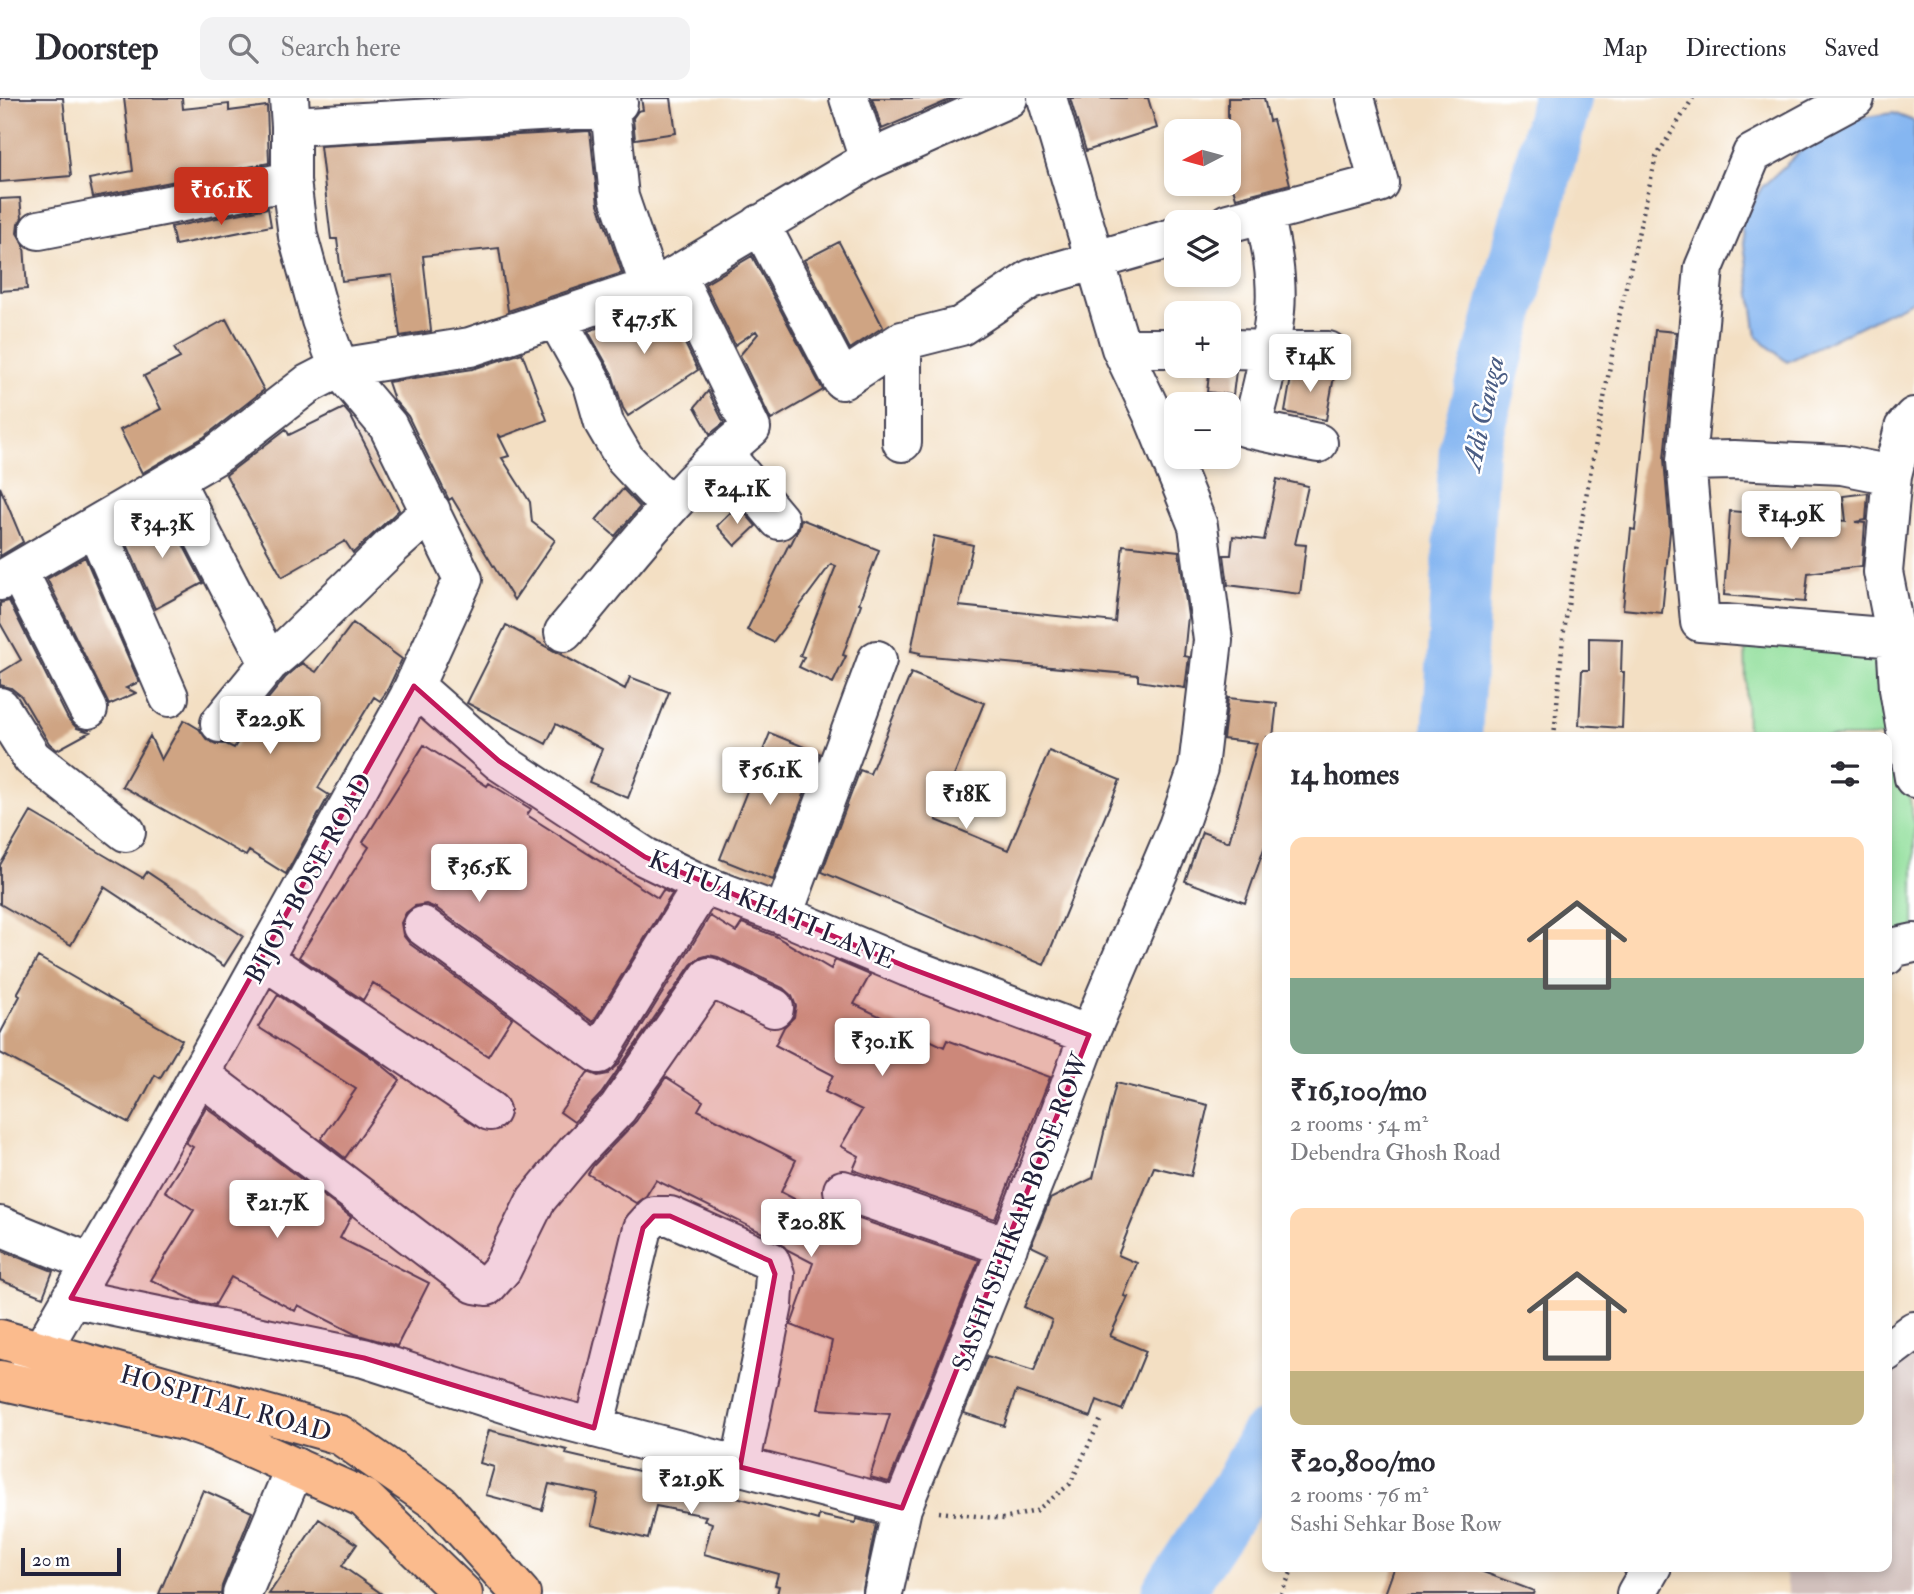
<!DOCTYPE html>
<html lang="en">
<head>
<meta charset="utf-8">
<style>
	:root { --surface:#fff; --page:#f2f2f3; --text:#2b2b33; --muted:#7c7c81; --line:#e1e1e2; --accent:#c8321e }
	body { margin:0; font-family:"IM FELL Double Pica",serif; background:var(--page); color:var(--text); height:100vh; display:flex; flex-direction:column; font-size:26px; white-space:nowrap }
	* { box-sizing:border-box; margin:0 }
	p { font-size:23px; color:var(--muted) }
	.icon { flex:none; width:38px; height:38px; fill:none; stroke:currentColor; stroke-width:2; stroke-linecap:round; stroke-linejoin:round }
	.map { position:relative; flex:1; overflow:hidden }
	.details { position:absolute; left:1262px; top:634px; width:630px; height:840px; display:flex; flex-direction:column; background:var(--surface); border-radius:14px; box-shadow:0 4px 10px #0003 }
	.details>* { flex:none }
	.needle { width:46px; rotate:264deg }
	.controls { position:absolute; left:1164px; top:21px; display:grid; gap:14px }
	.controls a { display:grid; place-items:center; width:77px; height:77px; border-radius:14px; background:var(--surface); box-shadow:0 4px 10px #0003; font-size:35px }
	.scale { position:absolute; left:21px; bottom:18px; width:100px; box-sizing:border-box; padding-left:7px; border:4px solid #22223b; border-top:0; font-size:19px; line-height:24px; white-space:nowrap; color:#22223b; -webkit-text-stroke:5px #fff; paint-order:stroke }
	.price { position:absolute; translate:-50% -60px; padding:0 16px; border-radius:7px; background:#fff; color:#222; font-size:23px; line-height:46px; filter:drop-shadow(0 2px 4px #0008) }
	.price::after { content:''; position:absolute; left:50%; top:42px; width:21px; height:16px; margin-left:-10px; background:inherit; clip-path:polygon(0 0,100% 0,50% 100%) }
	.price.selected { background:var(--accent); color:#fff }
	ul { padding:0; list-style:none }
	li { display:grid; align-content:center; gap:14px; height:371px; padding:0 28px }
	li span { display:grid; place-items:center; height:217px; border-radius:14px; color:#555 }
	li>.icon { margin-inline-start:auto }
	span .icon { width:126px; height:126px; fill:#fffc; stroke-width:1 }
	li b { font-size:30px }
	h2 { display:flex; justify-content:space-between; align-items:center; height:84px; padding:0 28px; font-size:30px }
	header { display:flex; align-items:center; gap:42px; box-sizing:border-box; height:98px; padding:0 35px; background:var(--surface); border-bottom:2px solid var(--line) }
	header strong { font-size:33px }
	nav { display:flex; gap:38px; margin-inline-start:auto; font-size:24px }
	.search { width:490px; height:63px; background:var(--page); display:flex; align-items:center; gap:18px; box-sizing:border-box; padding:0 24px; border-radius:14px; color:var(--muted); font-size:26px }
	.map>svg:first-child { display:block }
	.industrial { fill:#d1c0bc }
	.green { fill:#92df9c; stroke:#5a806c; stroke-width:2 }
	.water { fill:#85b6f1; stroke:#546c96; stroke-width:2 }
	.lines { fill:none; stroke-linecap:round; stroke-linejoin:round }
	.river { stroke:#85b6f1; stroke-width:60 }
	.building { fill:#cfa483 }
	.minor-casing { stroke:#413e4f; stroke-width:42 }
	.major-casing { stroke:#413e4f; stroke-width:42 }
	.path { stroke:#413e4f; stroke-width:4.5; stroke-dasharray:2 5; stroke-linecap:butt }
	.minor { stroke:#fff; stroke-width:38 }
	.major { stroke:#fbbb8d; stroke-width:38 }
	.marked { fill:#c2185b; fill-opacity:0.2; stroke:#c2185b; stroke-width:5; stroke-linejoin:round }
	.labels { text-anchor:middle; stroke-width:5; stroke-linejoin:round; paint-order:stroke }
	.street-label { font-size:26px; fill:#22223b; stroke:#fff }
	.water-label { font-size:28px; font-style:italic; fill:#4a5d84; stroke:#fff }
</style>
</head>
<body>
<header>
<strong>Doorstep</strong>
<div class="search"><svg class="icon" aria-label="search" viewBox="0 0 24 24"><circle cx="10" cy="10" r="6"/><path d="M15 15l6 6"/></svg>Search here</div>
<nav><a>Map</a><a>Directions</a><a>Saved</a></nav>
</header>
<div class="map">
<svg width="1914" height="1496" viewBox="0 0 1914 1496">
	<rect width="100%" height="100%" fill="#fff"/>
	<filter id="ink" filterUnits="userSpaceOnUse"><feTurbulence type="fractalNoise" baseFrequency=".0143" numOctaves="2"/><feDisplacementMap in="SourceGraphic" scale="14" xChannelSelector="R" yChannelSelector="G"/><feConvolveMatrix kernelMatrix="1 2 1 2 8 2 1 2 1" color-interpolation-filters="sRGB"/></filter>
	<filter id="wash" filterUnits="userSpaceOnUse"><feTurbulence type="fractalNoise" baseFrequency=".00686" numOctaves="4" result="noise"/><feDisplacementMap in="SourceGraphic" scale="28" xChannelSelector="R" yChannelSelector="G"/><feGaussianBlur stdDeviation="1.57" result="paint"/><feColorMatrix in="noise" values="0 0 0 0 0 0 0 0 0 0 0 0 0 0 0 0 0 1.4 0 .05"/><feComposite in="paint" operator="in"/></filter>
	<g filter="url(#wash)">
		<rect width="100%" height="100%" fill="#f3dfc3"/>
		<!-- industrial -->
		<path class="industrial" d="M1914,1256V1496H1789L1784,1468H1886L1887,1276Z"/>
		<!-- green -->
		<path class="green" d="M1745,542L1885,551L1914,726V833L1887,843L1886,639H1747Z"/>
		<!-- water -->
		<path class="water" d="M1893,15L1914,23V202L1787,264L1757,239L1741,125L1762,89L1832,24Z"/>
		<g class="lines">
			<!-- river -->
			<path class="river" d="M1452,639L1469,350L1562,0
				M1171,1496L1245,1385L1267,1342"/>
		</g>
		<g id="blocks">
			<!-- building -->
			<path class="building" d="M0,0H63L71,78L0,84Z
				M124,0H182L183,11L229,6V13L267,8L269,65L93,99L89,81L133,73Z
				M641,0H671L676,35L635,41L633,20L638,13L643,12Z
				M872,0H954L882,31Z
				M1070,0H1148L1157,30L1086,53Z
				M1228,0H1264L1269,23L1273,22L1290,86L1236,100L1228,72Z
				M590,33L598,106L622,175L508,213L499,150L423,158L431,233L400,238L392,177L342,183L337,141H331L320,48Z
				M20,100L22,120L18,126L17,135L24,147L27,191L0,193V101Z
				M268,110L271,128L175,147L171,129Z
				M839,144L883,229L850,251L804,162Z
				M752,158L823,292L771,322L740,257L758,236L756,233L735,247L705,186Z
				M666,207L698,272L628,318L623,310L612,276L588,233Z
				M226,221L264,292L204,339L142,375L120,332L161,311L144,278L180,260L174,250Z
				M1655,232L1676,234L1664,361L1670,433L1662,515L1623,511L1631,431L1635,432Z
				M522,255L547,322L501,339L498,336L509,358L502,360L530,404L532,424L555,442L514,502L452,400L449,402L447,398L408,318L394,302L388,284L473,271Z
				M1210,268L1236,273L1233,297L1207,294Z
				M1335,273L1326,322L1285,314L1292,274Z
				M708,293L724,325L710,336L695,309Z
				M344,310L350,317L399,412L353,455L345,443L282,479L226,377L286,331L289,337Z
				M1277,381L1308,388L1295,446L1306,447L1300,496L1228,487L1224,457H1231L1233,438L1264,442Z
				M0,389L23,444L0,458Z
				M623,391L640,409L615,438L596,422Z
				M1868,395L1866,422L1855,424L1865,425L1862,468L1808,475L1805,504L1724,497L1730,413L1846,423L1843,398Z
				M738,407L756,428L735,448L717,428Z
				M165,412L203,485L155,511L123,437Z
				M801,421L879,452L859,505L861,506L843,557L846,558L833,585L799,569L804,559L800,558L836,468L831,466L773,544L747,532L789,446L790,448L799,430Z
				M934,438L973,447L959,508L1115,524L1123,447L1179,453L1188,518L1184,558L1189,559L1185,590L1138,583V577L919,557L920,555L911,553Z
				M85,459L139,584L126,590L136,595L109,607L47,481Z
				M9,503L68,621L77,630L90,634L57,652L49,645L21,598L11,590L0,587V575L21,562L0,525V505Z
				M353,525L402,561L387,593L380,603L374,599L318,690L329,697L286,776L249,753L246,758L122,688L150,638L161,662L184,622L199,631L207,642L216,646H226L234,650L254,618L285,580L302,565L316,574Z
				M506,527L625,591L630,579L669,594L628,700L589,684L602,651L556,626L546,646L467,605Z
				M1589,540L1622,541L1621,574H1624L1622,630L1579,627L1582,572H1589Z
				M911,575L984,605L936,722L1008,752L1049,653L1120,682L1044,867L822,774L860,672L870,676Z
				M1228,600L1277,605L1273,639H1267V742L1245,805L1185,783L1202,734L1229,744L1257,645L1223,641Z
				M770,635L819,655L773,782L720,761Z
				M424,647L487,688L489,685L531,711L527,717L658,800L663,792L672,796L593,924L436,810L426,806L415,808L406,815L401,825L403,837L410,846L512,920L488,958L373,885L363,902L299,859L369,749L363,744Z
				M31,714L143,780L147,774L243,838L224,868L104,789L71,847L0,806V767Z
				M710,818L736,834L742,825L775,838L831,871L835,862L870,877L854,906L944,949L947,942L1050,979L995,1121L853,1072L859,1058L841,1048L862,1012L825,994L833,977L775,947L784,929L794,919L796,908L792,898L783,890L718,859L709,857L699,860L691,867L601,996L574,1024L560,1014L588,974L598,978L608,976L618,967Z
				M38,859L182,942L160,980L155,977L129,1025L0,955V936L20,898L17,896Z
				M278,897L378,964L400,982L345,1060L321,1041L356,991L258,929Z
				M666,979L703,1003L698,1012L796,1062L781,1094L832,1121L836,1113L979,1162L889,1384L870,1379L890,1316L818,1311L832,1243L791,1227L813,1165L786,1151L779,1143L656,1082L646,1098L636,1105L588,1076L593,1068L636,1023Z
				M1116,985L1208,1007L1191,1078L1154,1069L1118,1157L1137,1165L1124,1198L1128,1199L1110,1238L1146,1253L1122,1312L1097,1302L1091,1319L1016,1293L1004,1328L964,1315L987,1258L1034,1273L1052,1222L1024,1209L1048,1156L1031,1148L1050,1101L1093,1080Z
				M206,1009L351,1119L340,1140L429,1185L397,1248L355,1236L298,1207L295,1213L231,1179L215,1207L198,1204L151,1182L194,1112L165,1093L193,1049L186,1045Z
				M0,1152L53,1173L43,1199L0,1182Z
				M489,1332L567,1352L566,1356L673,1381L818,1422L819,1417L855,1425L857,1421L876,1426L862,1496H777L779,1488L775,1487L778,1476L704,1456L712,1425L704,1422L706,1418L656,1408L648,1441L591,1427L598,1396L549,1386L542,1412L486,1397L494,1369L480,1365Z
				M203,1392L252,1414L222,1488L221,1496H159Z
				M319,1421L357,1446L342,1468L382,1496H269Z
				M1395,1468H1467L1534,1493L1533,1496H1385Z"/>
		</g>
	</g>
	<g filter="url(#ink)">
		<use href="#blocks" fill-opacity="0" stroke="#413e4f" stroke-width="2"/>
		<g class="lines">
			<!-- minor casing -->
			<g class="minor-casing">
				<path id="minor" d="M849,0L869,62
					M1855,0L1752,56L1704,170L1686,363L1700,524L1896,540L1914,545
					M610,10L619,99L650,189
					M291,28L610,10L618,5L617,0
					M1228,125L1379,85L1355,0
					M760,126L842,282L902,243V344
					M39,132L291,83
					M556,220L593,286L604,325L625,361L669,408
					M902,243L961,228L1031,181L1176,139
					M1121,250H1176
					M1228,251L1328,253
					M1914,319L1904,330L1892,377L1883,474L1896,540L1899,591L1914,680
					M1229,324L1251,331L1318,345
					M1251,331C1262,293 1271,253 1275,213C1278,181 1271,146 1264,115
					M722,354L779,422
					M1686,363L1734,362L1842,367L1892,377
					M174,382L269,565
					M95,428L169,599
					M18,473L88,611
					M0,483L216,357L308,286L339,270L470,249L665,184L869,62L1008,0
					M564,534C624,463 679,389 751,330L676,177
					M414,588L499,663L645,759L703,787L783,817L907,869L1089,937
					M0,609L32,660L126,734
					M220,625L269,565L289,548L393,447L431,413
					M783,817L877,562
					M423,828L599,956L703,787
					M1886,858L1891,850L1914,845
					M263,861L490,1013
					M199,976L475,1186L487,1188L502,1171L536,1102L576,1054L618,1010L709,879L774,910
					M843,1092L1008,1149
					M0,1128L91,1165
					M71,1200L364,1260L526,1312L902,1410L1041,1066L1089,937L1178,728L1198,670L1213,542L1198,428L1152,315L1121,250L1047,0
					M1886,1254L1914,1233
					M25,1281L161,1045L409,599L463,481L388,328L339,270L321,222L298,138L291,83V28L289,0
					M594,1330L643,1130L654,1118H670L770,1163L775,1176L773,1207L740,1369
					M242,1496L295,1369
					M883,1496L902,1410
					M1636,1496L1652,1468"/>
			</g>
			<!-- major casing -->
			<g class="major-casing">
				<path id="major" d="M0,1241L340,1337L440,1406L521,1496
					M0,1282L188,1324L213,1333L364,1400L463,1496"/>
			</g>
			<!-- path -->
			<path class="path" d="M1554,639L1563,539L1585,404L1619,219L1656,59L1693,0
				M939,1414L1004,1421L1036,1413L1070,1386L1102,1319
				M1281,1496L1294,1468"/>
			<!-- minor -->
			<use href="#minor" class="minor"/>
			<!-- major -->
			<use href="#major" class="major"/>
		</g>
	</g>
	<!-- marked area -->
	<path class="marked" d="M414,588L499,663L645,759L907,869L1089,937L902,1410L740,1369L775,1176L770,1163L670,1118H654L643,1130L594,1330L364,1260L71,1200Z"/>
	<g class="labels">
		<!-- street labels -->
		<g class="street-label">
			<text transform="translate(308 780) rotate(-61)" y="9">BIJOY BOSE ROAD</text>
			<text transform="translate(772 811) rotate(23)" y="9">KATUA KHATI LANE</text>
			<text transform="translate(1020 1114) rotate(-69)" y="9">SASHI SEHKAR BOSE ROW</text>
			<text transform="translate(226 1305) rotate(16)" y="9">HOSPITAL ROAD</text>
		</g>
		<!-- water labels -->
		<g class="water-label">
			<text transform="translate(1482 315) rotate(-78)" y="10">Adi Ganga</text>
		</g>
	</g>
</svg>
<div class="controls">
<a><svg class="needle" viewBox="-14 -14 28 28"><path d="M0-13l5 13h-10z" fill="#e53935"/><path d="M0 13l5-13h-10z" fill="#7c7c81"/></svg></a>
<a><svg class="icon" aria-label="layers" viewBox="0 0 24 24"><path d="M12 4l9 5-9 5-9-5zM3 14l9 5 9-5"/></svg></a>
<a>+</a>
<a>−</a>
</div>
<div class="scale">20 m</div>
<b class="price selected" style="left:221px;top:129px">₹16.1K</b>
<b class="price" style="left:644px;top:258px">₹47.5K</b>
<b class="price" style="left:1310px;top:296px">₹14K</b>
<b class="price" style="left:737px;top:428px">₹24.1K</b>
<b class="price" style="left:1791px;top:453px">₹14.9K</b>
<b class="price" style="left:162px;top:462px">₹34.3K</b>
<b class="price" style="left:270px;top:658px">₹22.9K</b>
<b class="price" style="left:770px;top:709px">₹56.1K</b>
<b class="price" style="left:966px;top:733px">₹18K</b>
<b class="price" style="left:479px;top:806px">₹36.5K</b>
<b class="price" style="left:882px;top:980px">₹30.1K</b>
<b class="price" style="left:277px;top:1142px">₹21.7K</b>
<b class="price" style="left:811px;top:1161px">₹20.8K</b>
<b class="price" style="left:691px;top:1418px">₹21.9K</b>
<section class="details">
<h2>14 homes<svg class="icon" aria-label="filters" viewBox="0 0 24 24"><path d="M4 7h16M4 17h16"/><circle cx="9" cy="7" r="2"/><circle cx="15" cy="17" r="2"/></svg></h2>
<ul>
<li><span style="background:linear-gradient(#ffd9b3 65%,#7fa58c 0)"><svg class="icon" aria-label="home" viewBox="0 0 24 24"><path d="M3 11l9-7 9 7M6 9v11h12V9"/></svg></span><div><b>₹16,100/mo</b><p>2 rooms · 54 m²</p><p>Debendra Ghosh Road</p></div></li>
<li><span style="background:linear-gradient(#ffd9b3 75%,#c2b280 0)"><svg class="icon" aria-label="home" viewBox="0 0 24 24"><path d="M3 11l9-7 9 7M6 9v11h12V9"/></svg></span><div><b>₹20,800/mo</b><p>2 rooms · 76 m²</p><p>Sashi Sehkar Bose Row</p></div></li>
</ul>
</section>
</div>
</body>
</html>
